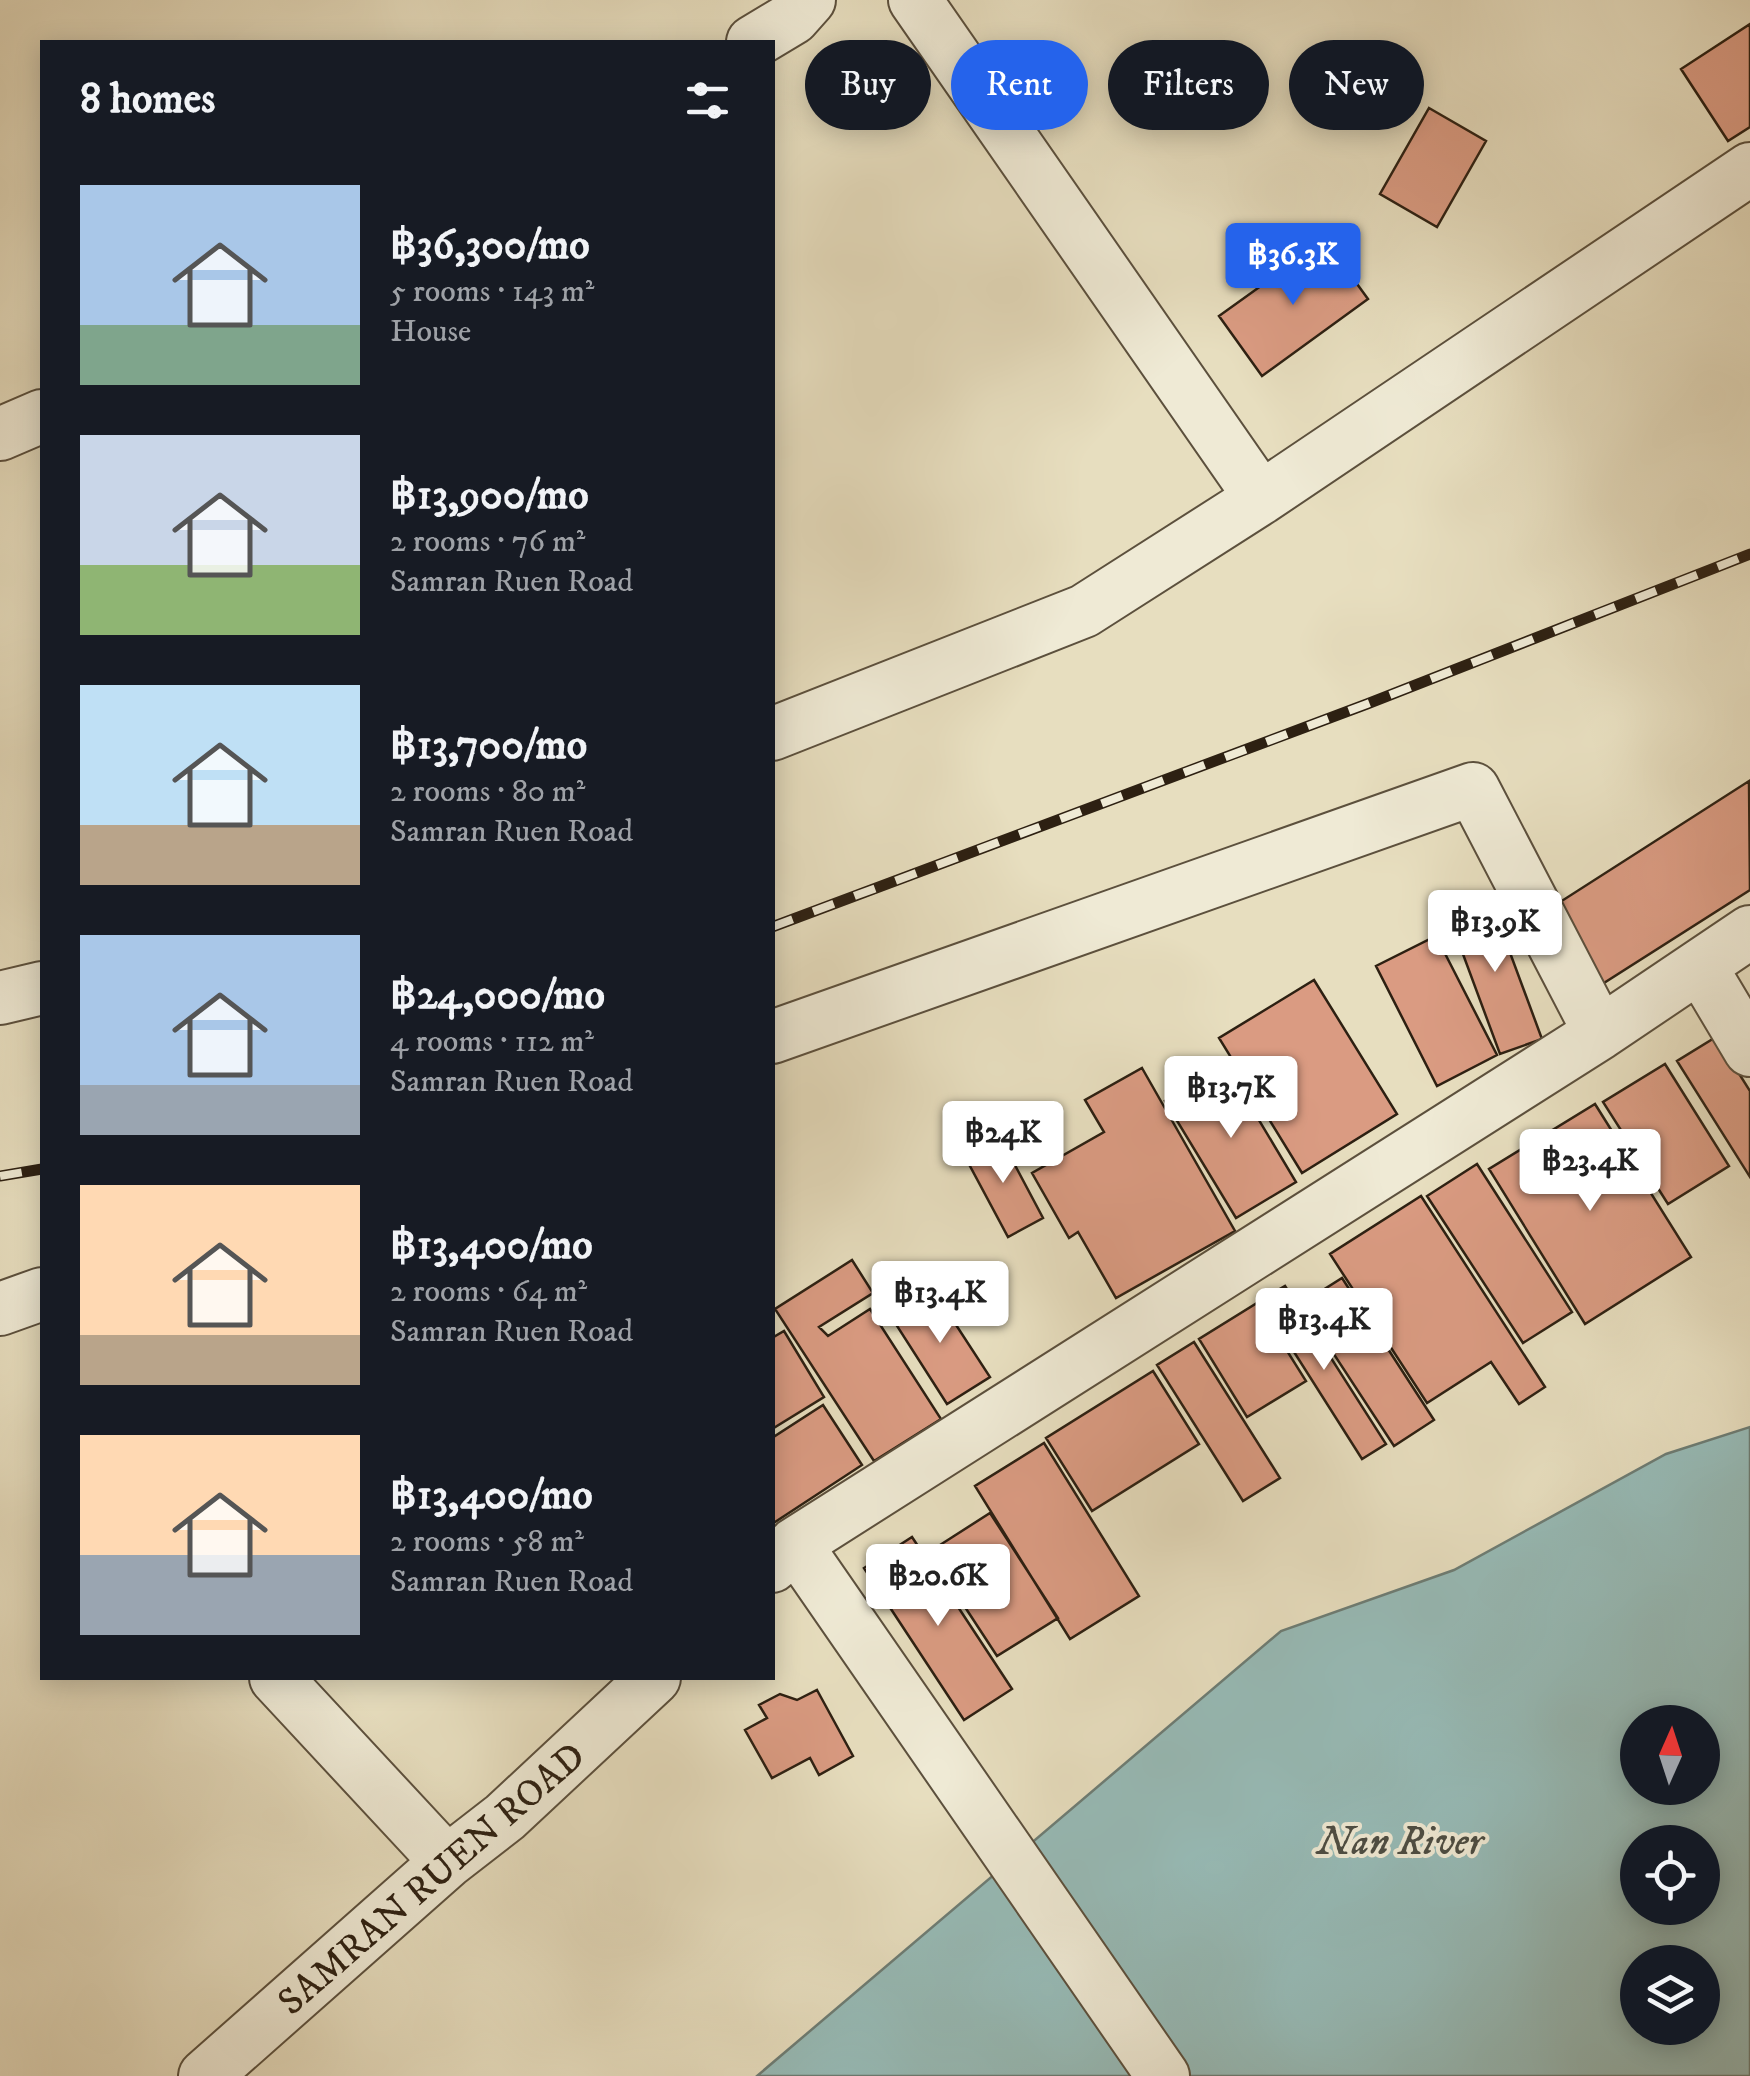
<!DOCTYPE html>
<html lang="en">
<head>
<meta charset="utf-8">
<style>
	:root { --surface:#171b24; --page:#242831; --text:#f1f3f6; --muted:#9ea1a6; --accent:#2563eb }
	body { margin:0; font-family:"IM FELL DW Pica",serif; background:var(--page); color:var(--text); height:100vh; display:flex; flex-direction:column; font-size:38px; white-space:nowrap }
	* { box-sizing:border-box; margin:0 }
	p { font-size:32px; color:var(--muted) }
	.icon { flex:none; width:55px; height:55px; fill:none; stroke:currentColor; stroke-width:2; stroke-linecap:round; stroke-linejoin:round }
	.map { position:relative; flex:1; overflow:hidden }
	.sheet { position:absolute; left:40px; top:40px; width:735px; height:1640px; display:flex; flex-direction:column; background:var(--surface); border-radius:0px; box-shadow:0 5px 25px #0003 }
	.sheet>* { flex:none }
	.guide { position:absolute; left:805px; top:40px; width:795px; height:90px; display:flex; gap:20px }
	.needle { width:65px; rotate:3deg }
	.fabs { position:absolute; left:1620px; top:1705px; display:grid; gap:20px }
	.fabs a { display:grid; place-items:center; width:100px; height:100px; border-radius:50%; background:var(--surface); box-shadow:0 5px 25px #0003; font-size:50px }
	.price { position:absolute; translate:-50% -85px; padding:0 22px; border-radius:10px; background:#fff; color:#222; font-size:32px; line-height:65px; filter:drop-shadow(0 2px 5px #0008) }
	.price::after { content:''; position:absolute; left:50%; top:60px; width:30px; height:22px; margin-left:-15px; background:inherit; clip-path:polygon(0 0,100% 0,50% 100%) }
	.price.on { background:var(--accent); color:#fff }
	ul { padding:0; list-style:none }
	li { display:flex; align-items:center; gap:30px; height:250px; padding:0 40px }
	li span { display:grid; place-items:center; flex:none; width:280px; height:200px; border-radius:0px; color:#555 }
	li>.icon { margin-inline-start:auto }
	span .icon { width:120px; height:120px; fill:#fffc; stroke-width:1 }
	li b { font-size:42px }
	h2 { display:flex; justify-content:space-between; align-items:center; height:120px; padding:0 40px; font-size:42px }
	.pill { padding:0 35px; border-radius:45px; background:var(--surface); box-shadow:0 5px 25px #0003; font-size:35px; line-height:90px }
	.pill.on { background:var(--accent); color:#fff }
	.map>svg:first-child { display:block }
	.water { fill:#97bbb7; stroke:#6d7d75; stroke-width:2.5; fill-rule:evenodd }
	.building { fill:#da9b82; stroke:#2d2012; stroke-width:2.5 }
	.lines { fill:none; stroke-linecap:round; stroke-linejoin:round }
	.minor-casing { stroke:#5c503d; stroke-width:56 }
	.minor { stroke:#efead5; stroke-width:52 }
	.rail-casing { stroke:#2d2012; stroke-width:11 }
	.rail { stroke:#efead5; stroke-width:8; stroke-dasharray:22; stroke-linecap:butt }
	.labels { text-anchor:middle; stroke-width:8; stroke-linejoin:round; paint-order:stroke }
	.street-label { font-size:38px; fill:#2d2012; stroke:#efead5 }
	.water-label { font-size:40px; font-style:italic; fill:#4d4e44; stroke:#efead5 }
</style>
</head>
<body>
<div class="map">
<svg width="1750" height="2076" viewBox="0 0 1750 2076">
	<rect width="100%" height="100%" fill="#e7debf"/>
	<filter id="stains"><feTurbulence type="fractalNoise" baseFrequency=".002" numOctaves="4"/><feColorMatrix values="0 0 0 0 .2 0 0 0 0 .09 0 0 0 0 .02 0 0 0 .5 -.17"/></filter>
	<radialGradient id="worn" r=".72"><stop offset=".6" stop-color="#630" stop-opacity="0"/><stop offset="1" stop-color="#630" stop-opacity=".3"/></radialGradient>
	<!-- water -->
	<path class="water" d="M1750,1427V2076H757L1281,1631L1454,1570L1666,1454ZM1638,1722H1702V1788H1638ZM1638,1842H1702V1908H1638ZM1638,1962H1702V2028H1638Z"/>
	<!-- building -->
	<path class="building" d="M1750,24V127L1728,141L1681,69Z
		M1429,108L1486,141L1437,227L1380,194Z
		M1325,240L1368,299L1262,376L1219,316Z
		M1749,781L1750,890L1596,988L1546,911Z
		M1489,896L1542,1039L1500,1054L1447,911Z
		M1436,936L1497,1055L1437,1086L1376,966Z
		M1314,980L1397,1114L1302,1173L1219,1038Z
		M1716,1037L1750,1091V1177L1677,1061Z
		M1665,1064L1729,1166L1668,1204L1603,1102Z
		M1226,1065L1296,1182L1236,1218L1165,1101Z
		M1142,1068L1235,1231L1116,1298L1078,1232L1069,1238L1032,1173L1104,1132L1085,1100Z
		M1595,1104L1691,1257L1585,1324L1489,1169Z
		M999,1135L1043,1218L1008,1237L963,1153Z
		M1477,1164L1572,1312L1523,1343L1427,1196Z
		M1421,1196L1545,1387L1519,1404L1491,1362L1427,1403L1330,1254Z
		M852,1260L873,1293L819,1327L828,1336L870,1309L941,1419L874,1461L775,1309Z
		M1342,1278L1434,1420L1394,1446L1301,1304Z
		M1285,1286L1386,1444L1362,1459L1261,1300Z
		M932,1288L990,1377L947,1404L890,1315Z
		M1257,1303L1306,1381L1247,1417L1199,1339Z
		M784,1331L824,1397L772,1429V1338Z
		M1194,1342L1280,1478L1243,1501L1157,1365Z
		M1153,1371L1199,1444L1092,1511L1046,1438Z
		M823,1405L862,1465L772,1524V1438Z
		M1044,1443L1139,1596L1070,1639L975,1486Z
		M990,1513L1058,1618L997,1656L929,1552Z
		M912,1537L1012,1689L964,1720L864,1568Z
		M817,1690L853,1756L819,1775L810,1758L772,1778L745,1730L767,1718L759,1705L780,1694L797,1700Z"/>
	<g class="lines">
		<!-- minor casing -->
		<g class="minor-casing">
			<path id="minor" d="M915,0L1261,498
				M753,42L793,18L809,0
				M0,434L42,416
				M772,734L1084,611L1261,498L1750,169
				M1700,966L1750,1050
				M0,998L42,988
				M772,1037L1473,789L1600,1033
				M0,1309L42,1294
				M795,1544L1163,2076
				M772,1566L795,1544L1600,1033L1750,932
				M276,1678L447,1862
				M205,2076L447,1862L505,1817L654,1678"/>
		</g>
		<!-- minor -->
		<use href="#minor" class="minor"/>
		<!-- rail casing -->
		<g class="rail-casing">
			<path id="rail" d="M772,927L1367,704L1750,554
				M0,1176L42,1169"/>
		</g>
		<!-- rail -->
		<use href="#rail" class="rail"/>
	</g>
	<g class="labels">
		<!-- street labels -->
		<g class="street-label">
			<text transform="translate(431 1878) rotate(-41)" y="13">SAMRAN RUEN ROAD</text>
		</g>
		<!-- water labels -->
		<g class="water-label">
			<text x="1400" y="1854">Nan River</text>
		</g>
	</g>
	<rect width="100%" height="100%" filter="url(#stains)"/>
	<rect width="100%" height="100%" fill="url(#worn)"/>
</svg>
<div class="fabs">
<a><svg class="needle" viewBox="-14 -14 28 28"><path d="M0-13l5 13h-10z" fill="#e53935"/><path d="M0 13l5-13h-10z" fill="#9ea1a6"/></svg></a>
<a><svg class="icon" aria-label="locate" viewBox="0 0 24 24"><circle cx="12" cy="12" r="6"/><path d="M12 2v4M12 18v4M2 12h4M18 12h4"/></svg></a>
<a><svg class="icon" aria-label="layers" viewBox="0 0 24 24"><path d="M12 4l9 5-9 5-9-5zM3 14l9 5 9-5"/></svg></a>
</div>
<b class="price on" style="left:1293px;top:308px">฿36.3K</b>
<b class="price" style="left:1495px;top:975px">฿13.9K</b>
<b class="price" style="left:1231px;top:1141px">฿13.7K</b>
<b class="price" style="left:1003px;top:1186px">฿24K</b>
<b class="price" style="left:1590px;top:1214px">฿23.4K</b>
<b class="price" style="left:940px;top:1346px">฿13.4K</b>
<b class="price" style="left:1324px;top:1373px">฿13.4K</b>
<b class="price" style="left:938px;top:1629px">฿20.6K</b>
<div class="guide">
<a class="pill">Buy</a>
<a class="pill on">Rent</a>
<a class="pill">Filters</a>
<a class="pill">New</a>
</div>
<section class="sheet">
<h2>8 homes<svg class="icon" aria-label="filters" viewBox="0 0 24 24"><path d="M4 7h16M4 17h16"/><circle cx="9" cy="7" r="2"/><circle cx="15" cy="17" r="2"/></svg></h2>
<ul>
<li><span style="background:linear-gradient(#a9c7e8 70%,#7fa58c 0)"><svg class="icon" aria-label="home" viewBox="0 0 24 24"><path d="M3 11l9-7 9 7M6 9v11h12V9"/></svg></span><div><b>฿36,300/mo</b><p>5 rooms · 143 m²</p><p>House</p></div></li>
<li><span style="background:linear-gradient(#c9d6e8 65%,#8fb573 0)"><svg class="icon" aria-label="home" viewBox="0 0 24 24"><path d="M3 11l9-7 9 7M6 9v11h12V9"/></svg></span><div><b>฿13,900/mo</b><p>2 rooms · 76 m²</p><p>Samran Ruen Road</p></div></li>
<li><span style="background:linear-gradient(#bfe0f5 70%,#b9a48a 0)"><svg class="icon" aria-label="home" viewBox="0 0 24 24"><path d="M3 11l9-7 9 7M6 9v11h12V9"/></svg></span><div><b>฿13,700/mo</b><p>2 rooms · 80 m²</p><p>Samran Ruen Road</p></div></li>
<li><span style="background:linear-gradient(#a9c7e8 75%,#9aa5b1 0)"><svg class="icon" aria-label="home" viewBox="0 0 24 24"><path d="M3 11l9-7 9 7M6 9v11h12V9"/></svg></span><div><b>฿24,000/mo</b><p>4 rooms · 112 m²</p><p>Samran Ruen Road</p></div></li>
<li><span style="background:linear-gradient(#ffd9b3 75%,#b9a48a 0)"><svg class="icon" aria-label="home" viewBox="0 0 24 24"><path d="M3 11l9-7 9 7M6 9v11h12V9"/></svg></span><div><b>฿13,400/mo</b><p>2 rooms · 64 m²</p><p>Samran Ruen Road</p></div></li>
<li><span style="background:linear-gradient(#ffd9b3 60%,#9aa5b1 0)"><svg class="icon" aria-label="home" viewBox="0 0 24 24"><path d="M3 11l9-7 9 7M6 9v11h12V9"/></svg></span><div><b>฿13,400/mo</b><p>2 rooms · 58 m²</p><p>Samran Ruen Road</p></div></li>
</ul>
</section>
</div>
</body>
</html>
